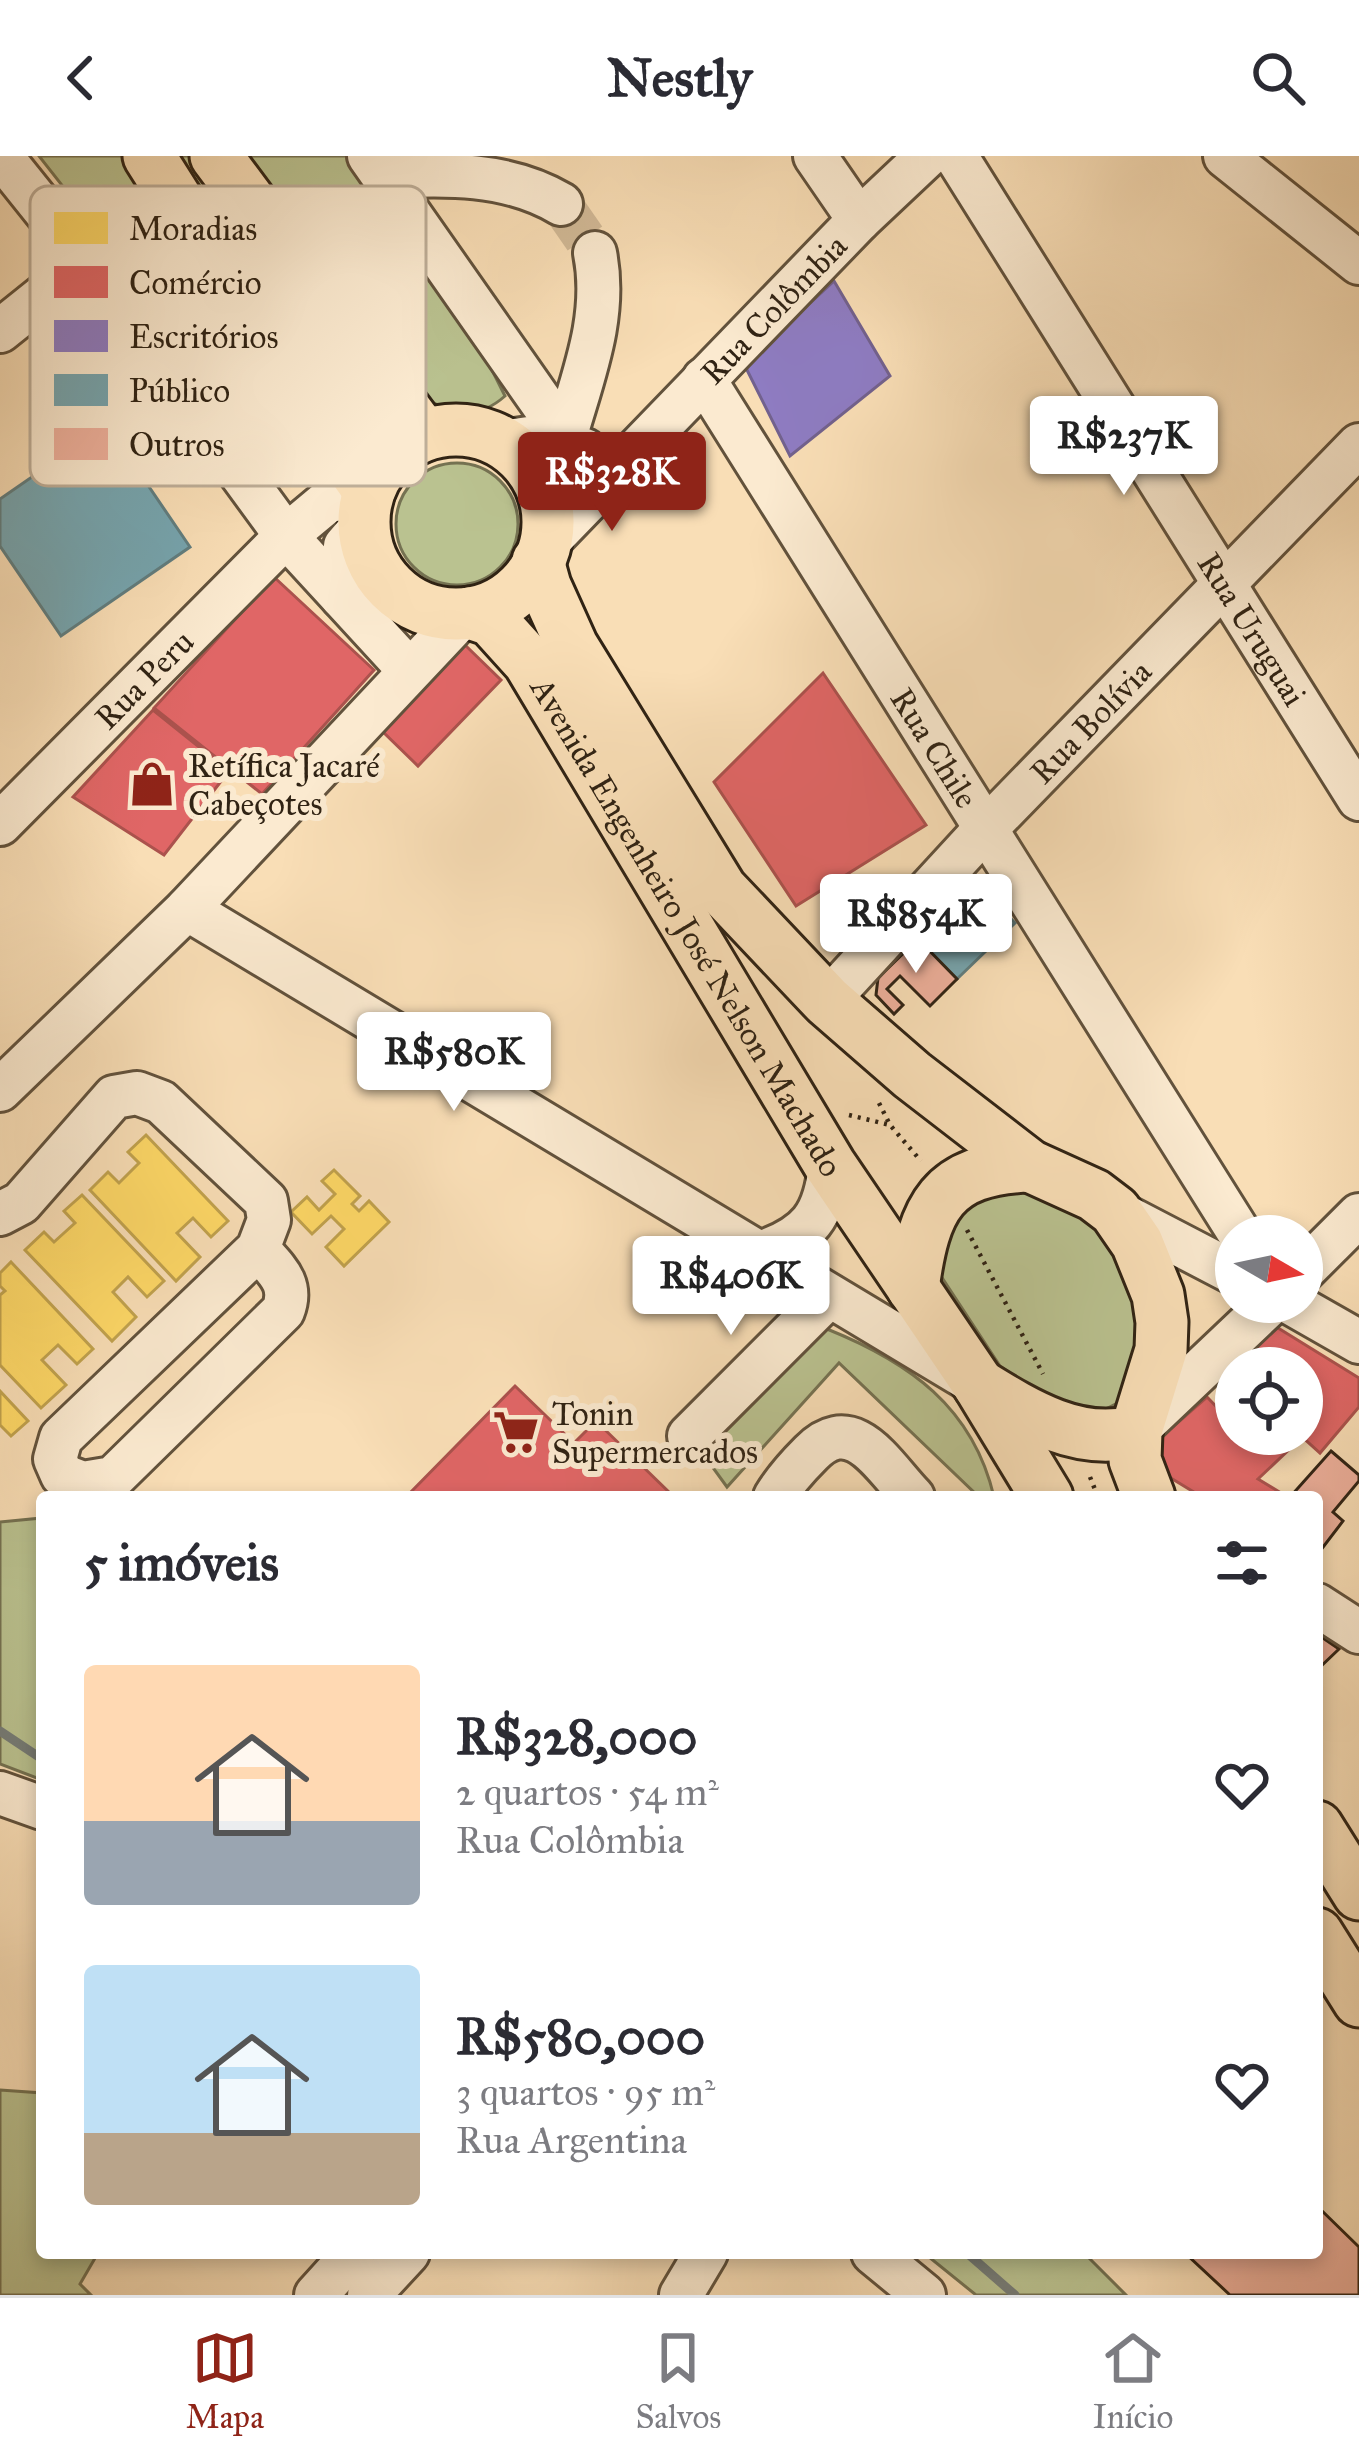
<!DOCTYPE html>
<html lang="pt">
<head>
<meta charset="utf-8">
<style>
	:root { --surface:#fff; --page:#f7f7f7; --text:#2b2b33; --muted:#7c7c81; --line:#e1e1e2; --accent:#8f2418 }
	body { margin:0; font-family:"IM FELL Great Primer",serif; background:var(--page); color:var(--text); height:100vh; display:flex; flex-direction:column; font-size:45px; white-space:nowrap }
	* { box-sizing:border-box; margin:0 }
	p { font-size:39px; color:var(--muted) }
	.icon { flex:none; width:66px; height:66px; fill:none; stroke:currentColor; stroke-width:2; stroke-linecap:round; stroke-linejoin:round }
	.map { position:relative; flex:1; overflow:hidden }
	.side { position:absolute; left:36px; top:1335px; width:1287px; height:768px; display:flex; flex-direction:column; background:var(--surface); border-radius:12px; box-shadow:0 6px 18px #0003 }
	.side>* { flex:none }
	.needle { width:78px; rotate:99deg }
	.controls { position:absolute; left:1215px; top:1059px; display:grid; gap:24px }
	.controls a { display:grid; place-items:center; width:108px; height:108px; border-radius:50%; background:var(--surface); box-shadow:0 6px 18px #0003; font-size:60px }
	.price { position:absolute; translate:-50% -102px; padding:0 27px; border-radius:12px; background:#fff; color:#222; font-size:39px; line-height:78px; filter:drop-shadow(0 3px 6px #0008) }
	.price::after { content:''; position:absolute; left:50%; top:72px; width:36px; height:27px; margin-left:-18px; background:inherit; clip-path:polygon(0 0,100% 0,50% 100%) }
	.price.current { background:var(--accent); color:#fff }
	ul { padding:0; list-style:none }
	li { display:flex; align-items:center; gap:36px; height:300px; padding:0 48px }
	li span { display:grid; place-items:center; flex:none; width:336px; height:240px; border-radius:12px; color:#555 }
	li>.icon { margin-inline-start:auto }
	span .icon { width:144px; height:144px; fill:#fffc; stroke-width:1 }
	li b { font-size:51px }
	h2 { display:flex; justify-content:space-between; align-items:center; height:144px; padding:0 48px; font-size:51px }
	header { display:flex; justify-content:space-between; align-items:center; height:156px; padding:0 48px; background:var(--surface); font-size:54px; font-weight:800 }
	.menu { display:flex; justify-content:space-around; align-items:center; height:168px; border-top:3px solid var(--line); background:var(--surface); font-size:33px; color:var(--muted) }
	.menu a { display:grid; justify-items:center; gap:6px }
	.menu .current { color:var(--accent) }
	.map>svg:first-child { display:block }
	.green { fill:#bac290; stroke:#757252; stroke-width:3 }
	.homes { fill:#ffd966; stroke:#c1a24d; stroke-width:3 }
	.shops { fill:#e06666; stroke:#ab524d; stroke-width:3 }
	.offices { fill:#8e7cc3; stroke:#72618e; stroke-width:3 }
	.public { fill:#76a5af; stroke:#617e80; stroke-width:3 }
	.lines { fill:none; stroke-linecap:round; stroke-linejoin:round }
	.stream { stroke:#767d78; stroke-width:9 }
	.building { fill:#eeb09c; stroke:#302314; stroke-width:3 }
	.minor-tunnel { stroke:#d1b996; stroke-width:42; stroke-dasharray:42 21; stroke-linecap:butt }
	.minor-casing { stroke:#62523c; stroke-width:48 }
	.major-casing { stroke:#302314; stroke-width:57 }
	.path { stroke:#302314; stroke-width:4.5; stroke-dasharray:3 6; stroke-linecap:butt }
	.minor { stroke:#fbead0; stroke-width:42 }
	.major { stroke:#f9deb6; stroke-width:51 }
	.labels { text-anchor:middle; stroke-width:12; stroke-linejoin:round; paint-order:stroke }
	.street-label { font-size:33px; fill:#302314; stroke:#fbead0 }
	.poi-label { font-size:33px; fill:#302314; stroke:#fbead0; text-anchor:start }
	.key { fill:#fbead0; stroke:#beae98; stroke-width:3 }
	.key-label { font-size:33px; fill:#302314 }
</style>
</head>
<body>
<header><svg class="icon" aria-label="back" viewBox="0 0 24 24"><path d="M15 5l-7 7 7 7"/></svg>Nestly<svg class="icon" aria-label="search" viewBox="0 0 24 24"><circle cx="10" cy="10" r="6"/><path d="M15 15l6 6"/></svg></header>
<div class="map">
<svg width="1359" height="2139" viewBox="0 0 1359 2139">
	<rect width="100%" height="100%" fill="#f9deb6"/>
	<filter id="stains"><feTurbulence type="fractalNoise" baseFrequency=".00167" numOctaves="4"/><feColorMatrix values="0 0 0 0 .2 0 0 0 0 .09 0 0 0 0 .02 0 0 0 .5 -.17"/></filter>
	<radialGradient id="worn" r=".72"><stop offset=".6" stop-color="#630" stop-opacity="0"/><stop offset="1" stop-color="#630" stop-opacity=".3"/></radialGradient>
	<!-- green -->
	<path class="green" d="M39,0H122L221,140L330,310L327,319L279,328L272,324L178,177Z
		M167,0H192L398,271L356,300Z
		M239,0H347L485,200L505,240C478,264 456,258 425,243Z
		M396 368a61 61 0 1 1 122 0a61 61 0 1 1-122 0Z
		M1070,1031L1147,1128L1127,1242L1104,1254L1063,1250L1023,1226L1000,1210L939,1117L947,1052L964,1034Z
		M827,1173C909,1206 973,1251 994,1341L977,1339L839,1207L727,1331L703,1298Z
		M42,1362V1624L0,1608V1366Z
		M0,1934L42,1937V2097H98L80,2128L91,2139H0Z
		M924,2097H1090L1088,2101L1126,2139H976Z"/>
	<!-- homes -->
	<path class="homes" d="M146,979L228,1065L211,1081L193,1062L177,1077L200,1101L176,1125L90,1034L108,1016L119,1027L139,1007L128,996Z
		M334,1014L360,1040L352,1048L359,1055L369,1045L389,1066L344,1110L326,1091L344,1073L331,1060L312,1078L291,1056L307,1041L319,1054L335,1038L322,1025Z
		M82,1039L164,1125L147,1141L128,1121L113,1136L136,1161L112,1185L25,1094L44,1076L54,1086L75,1067L64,1055Z
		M11,1106L93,1193L77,1208L58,1189L42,1204L66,1229L41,1252L0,1209V1139L5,1135L0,1130V1117Z
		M0,1235L28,1265L11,1280L0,1269Z"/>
	<!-- shops -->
	<path class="shops" d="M274,421L374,514L262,638L154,552Z
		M464,488L501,524L418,610L381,574Z
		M823,517L926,669L796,750L714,626Z
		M153,554L229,615L164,699L73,641Z
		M1270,1167L1359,1222V1251L1320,1297L1299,1278L1302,1212H1236V1221L1229,1214Z
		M515,1230L574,1287L596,1265L674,1341H406Z
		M1207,1241L1236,1271V1278H1285L1295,1288L1258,1323L1286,1340L1202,1341L1161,1316L1153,1288Z"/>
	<!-- offices -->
	<path class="offices" d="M834,125L890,220L790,300L744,208Z"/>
	<!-- public -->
	<path class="public" d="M107,269L190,391L61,480L0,390V343Z
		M975,726L1015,767L957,823L918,783Z"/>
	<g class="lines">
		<!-- stream -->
		<path class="stream" d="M0,1575L42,1603
			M967,2097L1015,2139"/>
	</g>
	<!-- building -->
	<path class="building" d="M918,783L957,823L930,850L900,820L887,833L903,849L894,858L876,839L878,822Z
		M1331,1295L1359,1319V1325L1333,1356L1343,1365L1317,1399V1341H1290Z
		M1317,1478L1339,1493L1317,1514Z
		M1317,2050L1359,2091V2139H1230L1185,2097H1317Z"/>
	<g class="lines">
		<!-- minor-tunnel -->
		<path class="minor-tunnel" d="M561,48L595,97"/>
		<!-- minor casing -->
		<g class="minor-casing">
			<g id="minor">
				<path d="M1,0L86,106L286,380L409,514"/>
				<path d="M369,0L558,270C573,308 567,340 547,374"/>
				<path d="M815,0L859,64"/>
				<path id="s1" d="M956,0L1359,643"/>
				<path d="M1225,0L1359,107"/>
				<path d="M384,21C445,18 507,16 561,48"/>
				<path d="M0,175L86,106"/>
				<path id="s2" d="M704,223L1241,1080"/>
				<path d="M500,286L536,281L585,294"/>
				<path d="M564,286C581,224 608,163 595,97"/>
				<path id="s3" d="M544,390L859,64L927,0"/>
				<path d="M342,441L345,390L364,368"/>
				<path id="s4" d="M0,668L286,380L328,345L367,340"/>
				<path d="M187,753L977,1228"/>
				<path id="s5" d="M827,845L974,685L1359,289"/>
				<path d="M0,934L187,753L465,457"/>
				<path d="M1115,1055L1236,1118"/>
				<path d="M0,1058L21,1047L114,941L137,937L161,946L266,1045L269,1064L258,1093L61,1282L55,1303L62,1319L83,1327L113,1322L283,1155C294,1127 276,1114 258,1093"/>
				<path d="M760,1097C809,1080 825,1060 830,1009"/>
				<path d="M1302,1116L1359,1059"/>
				<path d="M1289,1146L1359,1186"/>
				<path d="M1136,1275L1272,1146"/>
				<path d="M689,1280L829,1140"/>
				<path d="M775,1341C785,1324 797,1311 811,1297C853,1254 883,1310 913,1341"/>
				<path d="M1317,1449L1359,1476"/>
				<path d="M0,1637L42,1652"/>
				<path d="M873,2097L924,2139"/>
				<path d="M316,2139L354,2097"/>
				<path d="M369,2139L408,2097"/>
				<path d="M681,2139L706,2097"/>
			</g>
		</g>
		<!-- major casing -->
		<g class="major-casing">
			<g id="major">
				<path d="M149,0L278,204L369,335"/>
				<path d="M216,0L424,279"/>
				<circle cx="456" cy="366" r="92"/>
				<path d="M538,405L545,430L572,490L721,733L827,845L912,919L1030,1010L1094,1039L1115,1055L1137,1087L1158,1139L1162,1166L1161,1194L1136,1275L1135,1304L1149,1341"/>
				<path id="s6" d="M470,457L491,464L529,506L830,1009L979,1229L1047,1341"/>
				<path d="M913,1132C924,1051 941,1013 1030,1010"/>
				<path d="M979,1229C1026,1258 1079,1291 1136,1275"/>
				<path d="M1317,1671L1359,1738"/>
				<path d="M1317,1778L1359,1845"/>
			</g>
		</g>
		<!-- path -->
		<path class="path" d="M879,947L890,969L921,1005
			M849,959L890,969
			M967,1074L1043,1218
			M1090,1321L1098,1341"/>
		<!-- minor -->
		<use href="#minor" class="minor"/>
		<!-- major -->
		<use href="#major" class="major"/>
	</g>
	<!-- icons -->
	<defs>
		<g id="shop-bare" transform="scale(3.6)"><path d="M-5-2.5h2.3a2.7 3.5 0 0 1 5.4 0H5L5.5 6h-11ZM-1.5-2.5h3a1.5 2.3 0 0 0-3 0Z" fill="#8f2418" stroke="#fbead0" stroke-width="2.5" paint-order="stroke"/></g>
		<g id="supermarket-bare" transform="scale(3.6)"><path d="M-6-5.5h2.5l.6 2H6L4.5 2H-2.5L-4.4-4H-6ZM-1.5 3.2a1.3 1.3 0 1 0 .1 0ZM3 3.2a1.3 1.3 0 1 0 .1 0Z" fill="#8f2418" stroke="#fbead0" stroke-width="2.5" paint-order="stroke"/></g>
	</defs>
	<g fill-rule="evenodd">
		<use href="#shop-bare" x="152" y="628"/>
		<use href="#supermarket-bare" x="516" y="1276"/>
	</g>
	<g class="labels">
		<!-- street labels -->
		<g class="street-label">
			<text dy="12" stroke="none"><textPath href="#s3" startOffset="330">Rua Colômbia</textPath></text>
			<text dy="12" stroke="none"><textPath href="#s1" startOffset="558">Rua Uruguai</textPath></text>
			<text dy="12" stroke="none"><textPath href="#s4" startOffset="204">Rua Peru</textPath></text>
			<text dy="12" stroke="none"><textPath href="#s5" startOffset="384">Rua Bolívia</textPath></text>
			<text dy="12" stroke="none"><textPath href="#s2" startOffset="435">Rua Chile</textPath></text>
			<text dy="12" stroke="none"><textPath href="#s6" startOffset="387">Avenida Engenheiro José Nelson Machado</textPath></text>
		</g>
		<!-- poi labels -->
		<g class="poi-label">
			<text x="188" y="621">Retífica Jacaré<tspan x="188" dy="38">Cabeçotes</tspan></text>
			<text x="552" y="1269">Tonin<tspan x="552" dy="38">Supermercados</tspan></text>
		</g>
	</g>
	<!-- legend -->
	<rect x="30" y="30" width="396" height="300" rx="18" class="key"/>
	<rect x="54" y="56" width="54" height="32" fill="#ffd966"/>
	<rect x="54" y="110" width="54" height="32" fill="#e06666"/>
	<rect x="54" y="164" width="54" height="32" fill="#8e7cc3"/>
	<rect x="54" y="218" width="54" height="32" fill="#76a5af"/>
	<rect x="54" y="272" width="54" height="32" fill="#eeb09c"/>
	<g class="key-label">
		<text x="129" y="84">Moradias</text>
		<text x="129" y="138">Comércio</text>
		<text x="129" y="192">Escritórios</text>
		<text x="129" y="246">Público</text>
		<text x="129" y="300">Outros</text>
	</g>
	<rect width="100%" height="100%" filter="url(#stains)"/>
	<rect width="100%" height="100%" fill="url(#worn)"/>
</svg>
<div class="controls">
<a><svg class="needle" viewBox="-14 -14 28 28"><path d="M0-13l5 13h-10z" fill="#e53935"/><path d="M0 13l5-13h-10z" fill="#7c7c81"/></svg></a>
<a><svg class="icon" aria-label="locate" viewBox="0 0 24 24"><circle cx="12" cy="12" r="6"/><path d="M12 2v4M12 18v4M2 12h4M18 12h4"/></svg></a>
</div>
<b class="price" style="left:1124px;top:342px">R$237K</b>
<b class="price current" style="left:612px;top:378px">R$328K</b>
<b class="price" style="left:916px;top:820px">R$854K</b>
<b class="price" style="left:454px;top:958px">R$580K</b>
<b class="price" style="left:731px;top:1182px">R$406K</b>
<section class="side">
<h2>5 imóveis<svg class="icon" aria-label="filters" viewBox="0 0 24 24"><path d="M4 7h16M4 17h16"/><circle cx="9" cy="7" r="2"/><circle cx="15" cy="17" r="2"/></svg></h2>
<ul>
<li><span style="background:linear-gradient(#ffd9b3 65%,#9aa5b1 0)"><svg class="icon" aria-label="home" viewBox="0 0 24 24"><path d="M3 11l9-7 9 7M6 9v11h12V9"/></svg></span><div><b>R$328,000</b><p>2 quartos · 54 m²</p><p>Rua Colômbia</p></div><svg class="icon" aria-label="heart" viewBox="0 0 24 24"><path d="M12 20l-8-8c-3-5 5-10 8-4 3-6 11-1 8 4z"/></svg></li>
<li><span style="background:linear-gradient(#bfe0f5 70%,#b9a48a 0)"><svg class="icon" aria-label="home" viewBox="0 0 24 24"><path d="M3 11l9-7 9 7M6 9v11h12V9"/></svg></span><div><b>R$580,000</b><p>3 quartos · 95 m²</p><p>Rua Argentina</p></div><svg class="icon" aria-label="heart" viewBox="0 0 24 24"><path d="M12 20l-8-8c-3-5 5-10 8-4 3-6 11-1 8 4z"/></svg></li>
</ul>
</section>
</div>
<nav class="menu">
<a class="current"><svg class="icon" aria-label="map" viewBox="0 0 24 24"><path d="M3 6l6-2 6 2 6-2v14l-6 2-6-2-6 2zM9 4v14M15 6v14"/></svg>Mapa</a>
<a><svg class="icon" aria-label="saved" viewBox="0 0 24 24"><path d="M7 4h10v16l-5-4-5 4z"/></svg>Salvos</a>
<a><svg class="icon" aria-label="home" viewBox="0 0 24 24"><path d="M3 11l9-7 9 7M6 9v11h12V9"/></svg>Início</a>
</nav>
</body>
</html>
